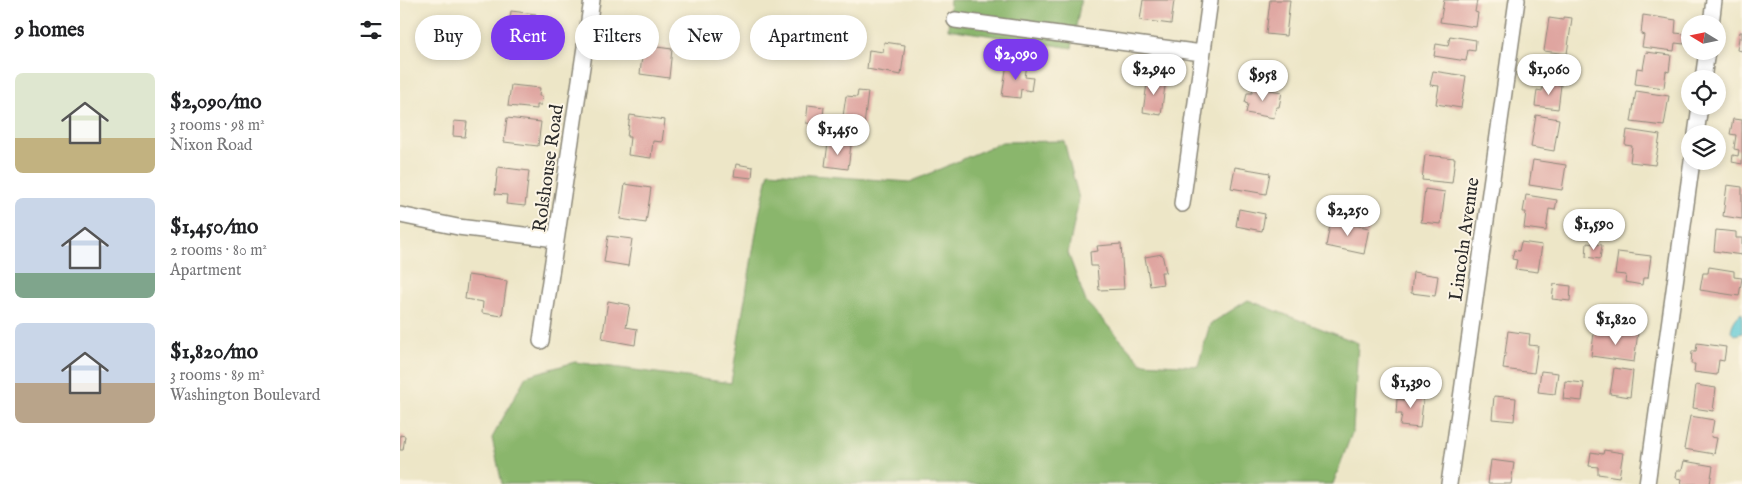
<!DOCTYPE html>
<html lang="en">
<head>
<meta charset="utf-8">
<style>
	:root { --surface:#fff; --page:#f6f6f6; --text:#202124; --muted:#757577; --accent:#7c3aed }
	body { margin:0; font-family:"IM FELL English",serif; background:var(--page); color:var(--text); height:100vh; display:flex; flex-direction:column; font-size:19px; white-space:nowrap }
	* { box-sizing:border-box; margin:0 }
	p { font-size:16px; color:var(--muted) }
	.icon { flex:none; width:28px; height:28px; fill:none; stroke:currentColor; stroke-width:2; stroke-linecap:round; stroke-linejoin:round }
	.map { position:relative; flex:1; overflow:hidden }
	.panel { display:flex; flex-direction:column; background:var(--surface); width:400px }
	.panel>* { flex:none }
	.banner { position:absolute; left:15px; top:15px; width:475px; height:45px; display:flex; gap:10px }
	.needle { width:32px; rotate:280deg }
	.fabs { position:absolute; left:1281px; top:15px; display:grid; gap:10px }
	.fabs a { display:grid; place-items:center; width:45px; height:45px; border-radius:50%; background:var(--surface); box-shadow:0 2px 8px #0003; font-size:25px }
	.price { position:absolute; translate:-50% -42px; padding:0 11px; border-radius:18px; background:#fff; color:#222; font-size:16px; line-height:32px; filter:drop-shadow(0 1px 2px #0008) }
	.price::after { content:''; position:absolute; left:50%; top:30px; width:15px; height:11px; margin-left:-8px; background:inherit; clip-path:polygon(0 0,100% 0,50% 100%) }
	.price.active { background:var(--accent); color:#fff }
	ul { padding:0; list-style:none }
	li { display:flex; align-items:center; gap:15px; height:125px; padding:0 15px }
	li span { display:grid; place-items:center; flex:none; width:140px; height:100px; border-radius:8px; color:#555 }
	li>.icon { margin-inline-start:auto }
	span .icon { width:60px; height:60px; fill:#fffc; stroke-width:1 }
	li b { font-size:21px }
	h2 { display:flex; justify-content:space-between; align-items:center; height:60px; padding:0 15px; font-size:21px }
	.chip { padding:0 18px; border-radius:22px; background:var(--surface); box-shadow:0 2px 8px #0003; font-size:18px; line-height:45px }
	.chip.active { background:var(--accent); color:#fff }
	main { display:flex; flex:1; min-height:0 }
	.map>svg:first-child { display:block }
	.forest { fill:#8ab66c; stroke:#5a704c }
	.water { fill:#5cc8d4; stroke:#447a80 }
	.building { fill:#dfa5a0 }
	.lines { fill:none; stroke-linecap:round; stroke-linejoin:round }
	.street-casing { stroke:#8c8879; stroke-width:18 }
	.street { stroke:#fff; stroke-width:15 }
	.labels { text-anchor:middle; stroke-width:4; stroke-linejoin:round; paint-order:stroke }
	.street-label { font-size:19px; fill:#2b2b2b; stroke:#fcf5e5 }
</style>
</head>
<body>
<main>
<section class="panel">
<h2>9 homes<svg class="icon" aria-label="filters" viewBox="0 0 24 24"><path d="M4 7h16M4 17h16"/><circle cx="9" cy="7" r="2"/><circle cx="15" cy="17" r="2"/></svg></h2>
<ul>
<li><span style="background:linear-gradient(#dfe7d0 65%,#c2b280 0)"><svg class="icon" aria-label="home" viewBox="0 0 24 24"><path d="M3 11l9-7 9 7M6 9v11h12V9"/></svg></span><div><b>$2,090/mo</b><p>3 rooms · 98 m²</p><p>Nixon Road</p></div></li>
<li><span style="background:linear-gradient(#c9d6e8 75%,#7fa58c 0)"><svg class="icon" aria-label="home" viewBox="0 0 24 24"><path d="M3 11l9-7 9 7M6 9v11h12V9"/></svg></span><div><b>$1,450/mo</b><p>2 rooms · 80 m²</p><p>Apartment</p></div></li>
<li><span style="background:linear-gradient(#c9d6e8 60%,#b9a48a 0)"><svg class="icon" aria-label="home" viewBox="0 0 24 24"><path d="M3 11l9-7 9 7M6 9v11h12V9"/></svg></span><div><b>$1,820/mo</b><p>3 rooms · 89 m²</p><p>Washington Boulevard</p></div></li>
</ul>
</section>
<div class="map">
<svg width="1342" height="484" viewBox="0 0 1342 484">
	<rect width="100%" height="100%" fill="#fcf5e5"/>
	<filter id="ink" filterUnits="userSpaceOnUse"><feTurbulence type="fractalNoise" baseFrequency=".02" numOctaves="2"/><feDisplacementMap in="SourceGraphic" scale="10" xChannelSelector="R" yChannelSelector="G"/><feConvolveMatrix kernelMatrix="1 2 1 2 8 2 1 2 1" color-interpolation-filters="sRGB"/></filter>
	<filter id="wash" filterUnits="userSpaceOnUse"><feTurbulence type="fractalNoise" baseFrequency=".0096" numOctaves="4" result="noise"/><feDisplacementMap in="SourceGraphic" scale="20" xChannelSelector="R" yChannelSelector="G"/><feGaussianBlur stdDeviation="1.12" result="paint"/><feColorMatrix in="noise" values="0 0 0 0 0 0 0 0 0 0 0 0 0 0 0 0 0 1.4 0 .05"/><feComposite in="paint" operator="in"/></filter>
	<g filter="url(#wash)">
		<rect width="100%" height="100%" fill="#ede6c7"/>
		<!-- forest -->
		<path class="forest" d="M550,0H681L672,48L548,29Z
			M664,141L679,199L668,253L686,302L742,363L798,366L810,324L848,300L958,343L953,430L933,484H102L92,438L126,376L175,362L331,383L359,215L369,172L510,182L602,142Z"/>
		<!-- water -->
		<path class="water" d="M1342,313V333L1335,335L1331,331C1332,324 1336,316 1342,313Z"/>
		<g id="blocks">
			<!-- building -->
			<path class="building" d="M743,0H774L771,24L740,20Z
				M870,0H890L886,36L866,34Z
				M1044,0H1077L1075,12L1078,13L1076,27L1040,22Z
				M111,11L136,14L132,46L107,43Z
				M1243,15L1276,20L1275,33L1285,34L1284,44L1275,43L1274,51L1242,47L1244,35L1241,34Z
				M1163,17L1172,18L1167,54L1144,51L1149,18L1163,20Z
				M1340,32H1342V51L1337,50Z
				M1050,36L1076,40L1075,51L1068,50L1066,61L1034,56L1036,44L1048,46Z
				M484,42L505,45L501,75L467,69L469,50L483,52Z
				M249,46L272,49L269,78L240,74L242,56L247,57Z
				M1246,52L1271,55L1269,72L1266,71L1264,88L1235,84L1237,68L1243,69Z
				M607,63L627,65L625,77L633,78L631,91L621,89L620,98L602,96Z
				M1033,71L1066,76L1061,108L1036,104L1039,86L1030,85Z
				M748,76L766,79L761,115L743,112Z
				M1143,83L1161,85L1158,109L1135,106L1137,90L1142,91Z
				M111,85L140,88L139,96H142L141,105H137V109L108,106Z
				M853,87L882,92L879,107H876L874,118L846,113L848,104L845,103L847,93H852Z
				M458,91L468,92L464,126L442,123L446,96L457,97Z
				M1236,91L1269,96L1264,126L1231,122Z
				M408,105L424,107L422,125L406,123Z
				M230,115L265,120L262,142L253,141L251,158L228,155L230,137H227Z
				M1136,115L1159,119L1154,151L1131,147Z
				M107,118L141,122L138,146L104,142Z
				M1333,119L1342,120V164L1332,162L1333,155L1338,156L1339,150L1334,149L1336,135L1330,134Z
				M54,121L67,122L65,137L53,136Z
				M1227,130L1260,135L1255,165L1230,162L1232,146L1225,145Z
				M428,143L451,145L448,169L425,166Z
				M1025,155L1055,158L1052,183L1022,180Z
				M1133,160L1166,165L1162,190L1129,185Z
				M336,164L353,167L352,178L334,176Z
				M98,167L129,171L125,206L106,204L107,195L95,194Z
				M835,167L870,173L866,194L831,188Z
				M225,184L251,188L246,223L220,219Z
				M1327,185L1342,187V219L1323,216Z
				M1025,189L1045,192L1041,224L1021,222Z
				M1126,195L1157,200L1155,210L1149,209L1146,231L1124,228L1126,212H1123Z
				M839,209L865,214L862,231L836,226Z
				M931,220L969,228L964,254L926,246Z
				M1316,230L1336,232V238H1342V255L1314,251Z
				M208,236L232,239L228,266L204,262Z
				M1121,242L1142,245L1138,272L1115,269L1117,260L1112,259L1114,250L1119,251Z
				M1187,243L1202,245L1200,259L1186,257Z
				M721,244L724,289L699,290L697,266H691L690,252L698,251L697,246Z
				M1218,252L1251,256L1248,278H1243L1242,285L1225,282L1226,275L1215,274Z
				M762,254L766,272H761L763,284L750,286L745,257Z
				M1309,267L1334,271V277L1342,278L1339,296L1300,290L1303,273H1308Z
				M1013,272L1038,276L1035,296L1011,293Z
				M68,275L107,281L102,316L82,313L83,302L65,299Z
				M1154,284L1171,286L1170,301L1152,299Z
				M208,301L230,305L226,327L237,329L235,345L202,339Z
				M1219,330L1238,332L1234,362L1191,356L1194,333L1218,336Z
				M1108,331L1130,334L1129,345L1138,346L1134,373L1103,369Z
				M1297,343L1326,347L1324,361L1319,360L1317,375L1294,372L1295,364H1291L1292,351H1296Z
				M1214,368L1233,371L1230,397L1210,394Z
				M1141,371L1158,373L1155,394L1138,392Z
				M1165,381L1184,383L1182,401L1163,399Z
				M1296,385L1316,388L1313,411L1293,408Z
				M1005,391L1024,393L1020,428L1000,426L1002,414H996L997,399L1004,400Z
				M1094,396L1116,398L1114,421L1092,419Z
				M1290,416L1314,420L1311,437L1317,438L1314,454L1284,449Z
				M0,435L5,436L3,450H0Z
				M1204,450L1223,453L1219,477L1198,474V467L1189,466L1191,452L1203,454Z
				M1091,460L1114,463L1111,484H1088Z
				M1284,461L1313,466L1310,484H1281L1282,479L1276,478L1277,470H1282Z"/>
		</g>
	</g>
	<g filter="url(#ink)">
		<use href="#blocks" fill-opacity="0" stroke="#8c8879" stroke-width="1"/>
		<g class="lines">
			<!-- street casing -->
			<g class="street-casing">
				<path id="street" d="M555,20L802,53
					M1311,24L1314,0
					M1303,79L1307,51
					M1296,134L1300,106
					M782,204L810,0
					M0,215L58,227L156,239
					M141,341L192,0
					M1049,484L1117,0
					M1247,484L1292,161"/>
			</g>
			<!-- street -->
			<use href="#street" class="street"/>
		</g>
	</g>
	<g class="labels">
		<!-- street labels -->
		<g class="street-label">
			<text transform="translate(147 168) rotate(-82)" y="7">Rolshouse Road</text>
			<text transform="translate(1063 239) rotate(-82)" y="7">Lincoln Avenue</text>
		</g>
	</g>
</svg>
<div class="fabs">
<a><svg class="needle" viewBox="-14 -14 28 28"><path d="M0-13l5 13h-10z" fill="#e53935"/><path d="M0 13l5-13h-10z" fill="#757577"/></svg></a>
<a><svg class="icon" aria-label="locate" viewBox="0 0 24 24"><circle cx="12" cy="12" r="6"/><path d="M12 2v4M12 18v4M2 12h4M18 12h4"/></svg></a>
<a><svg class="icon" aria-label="layers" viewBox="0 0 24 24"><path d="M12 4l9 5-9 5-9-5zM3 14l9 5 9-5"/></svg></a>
</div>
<b class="price active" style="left:616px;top:81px">$2,090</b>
<b class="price" style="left:754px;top:96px">$2,940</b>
<b class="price" style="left:1149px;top:96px">$1,060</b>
<b class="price" style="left:863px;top:102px">$958</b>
<b class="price" style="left:438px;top:156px">$1,450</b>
<b class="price" style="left:948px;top:237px">$2,250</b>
<b class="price" style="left:1194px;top:251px">$1,590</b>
<b class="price" style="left:1216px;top:346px">$1,820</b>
<b class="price" style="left:1011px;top:409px">$1,390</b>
<div class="banner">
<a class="chip">Buy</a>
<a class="chip active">Rent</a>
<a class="chip">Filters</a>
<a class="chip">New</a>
<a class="chip">Apartment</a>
</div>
</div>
</main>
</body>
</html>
